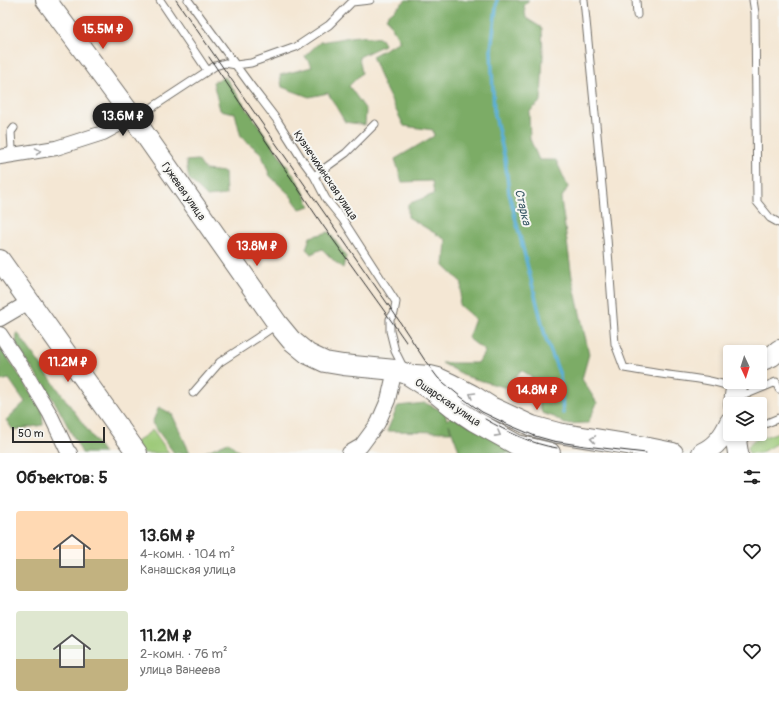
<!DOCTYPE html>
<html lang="ru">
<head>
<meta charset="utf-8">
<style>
	:root { --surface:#fff; --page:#f2f2f2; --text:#222; --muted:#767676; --accent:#c8321e }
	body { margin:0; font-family:Pangolin,sans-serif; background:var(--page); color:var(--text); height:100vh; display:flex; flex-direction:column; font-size:15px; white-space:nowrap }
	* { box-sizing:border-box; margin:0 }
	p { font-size:13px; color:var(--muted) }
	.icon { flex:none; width:22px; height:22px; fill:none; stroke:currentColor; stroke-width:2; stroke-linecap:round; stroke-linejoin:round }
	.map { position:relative; height:453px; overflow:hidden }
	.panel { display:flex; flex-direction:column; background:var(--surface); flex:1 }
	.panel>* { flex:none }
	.needle { width:26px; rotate:176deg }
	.controls { position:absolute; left:723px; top:345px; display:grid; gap:8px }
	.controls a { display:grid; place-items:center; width:44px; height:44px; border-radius:4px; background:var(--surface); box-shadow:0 2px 6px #0003; font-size:20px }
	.scale { position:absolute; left:12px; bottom:10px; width:93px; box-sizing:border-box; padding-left:4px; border:2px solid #2b2b2b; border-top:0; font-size:11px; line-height:14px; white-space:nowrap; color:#2b2b2b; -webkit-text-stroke:3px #f6f6f2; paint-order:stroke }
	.price { position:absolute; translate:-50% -34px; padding:0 9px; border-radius:14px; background:var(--accent); color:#fff; font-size:13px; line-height:26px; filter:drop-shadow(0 1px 2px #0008) }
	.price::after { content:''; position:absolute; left:50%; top:24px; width:12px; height:9px; margin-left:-6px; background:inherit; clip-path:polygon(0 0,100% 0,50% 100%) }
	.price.selected { background:#222; color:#fff }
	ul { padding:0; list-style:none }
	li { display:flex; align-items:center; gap:12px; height:100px; padding:0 16px }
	li span { display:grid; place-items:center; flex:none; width:112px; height:80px; border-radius:4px; color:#555 }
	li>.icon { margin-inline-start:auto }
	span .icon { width:48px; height:48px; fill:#fffc; stroke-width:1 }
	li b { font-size:17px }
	h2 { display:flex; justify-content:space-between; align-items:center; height:48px; padding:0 16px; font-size:17px }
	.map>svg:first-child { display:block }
	.green { fill:#9ac875; stroke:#627a50 }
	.forest { fill:#7bac66; stroke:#536c48 }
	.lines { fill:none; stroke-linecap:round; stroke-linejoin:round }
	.stream { stroke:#5aafd6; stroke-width:3.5 }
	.lane-casing { stroke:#716d66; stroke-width:9 }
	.street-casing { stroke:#716d66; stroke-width:16 }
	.secondary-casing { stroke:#716d66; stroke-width:22 }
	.lane { stroke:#fff; stroke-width:7 }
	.street { stroke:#fff; stroke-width:14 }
	.secondary { stroke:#fff; stroke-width:20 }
	.tram { stroke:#2b2b2b; stroke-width:1 }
	.oneway { stroke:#a0a0a0 }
	.labels { text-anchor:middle; stroke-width:4; stroke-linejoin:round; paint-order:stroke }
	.street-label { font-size:11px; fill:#2b2b2b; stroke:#f6f6f2 }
	.water-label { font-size:12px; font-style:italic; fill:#3b5967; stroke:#f6f6f2 }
</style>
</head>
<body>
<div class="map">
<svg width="779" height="453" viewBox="0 0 779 453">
	<rect width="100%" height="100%" fill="#f6f6f2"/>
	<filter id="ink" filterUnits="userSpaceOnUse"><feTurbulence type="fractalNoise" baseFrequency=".025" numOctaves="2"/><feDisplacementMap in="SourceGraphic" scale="8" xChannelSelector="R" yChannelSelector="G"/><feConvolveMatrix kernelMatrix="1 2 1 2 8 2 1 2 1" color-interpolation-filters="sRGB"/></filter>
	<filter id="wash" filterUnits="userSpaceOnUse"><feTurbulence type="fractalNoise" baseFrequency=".012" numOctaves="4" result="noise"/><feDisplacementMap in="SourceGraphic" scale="16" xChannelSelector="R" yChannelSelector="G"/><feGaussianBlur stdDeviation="0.9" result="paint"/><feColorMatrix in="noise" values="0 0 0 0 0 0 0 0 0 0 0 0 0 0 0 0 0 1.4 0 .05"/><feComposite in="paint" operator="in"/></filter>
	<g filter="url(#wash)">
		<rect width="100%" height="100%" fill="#f4e7d4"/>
		<!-- green -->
		<path class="green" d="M153,430L169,453H120Z
			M779,432V442L760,453H749L748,451V446L755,440Z"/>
		<!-- forest -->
		<path class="forest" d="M406,0H529L524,5L526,18L542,28L543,55L541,101L529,112L530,139L539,160H556L568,187L561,199L572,277L589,354L582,379L597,403L588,423L565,424L554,417L542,413L531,376L521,370L507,388L468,377L442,363H478L485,351L468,338L475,319L459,305L462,283L444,266L446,240L408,217V204L434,194L432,181L402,182L395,159L434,136L433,130L404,126L383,84L372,56L400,41L386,17Z
			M357,36L381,38L384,45L359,57L362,73L349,86L366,110L365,125L345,122L328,93L309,97L282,87L280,75L312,67L305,56L320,42Z
			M225,77L301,186L310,206L300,209L290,195L270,176L261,153L241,137L235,113L220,110L213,82Z
			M198,160L205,170L225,172L226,195L207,197L189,179L186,161Z
			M329,232L346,256L343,268L336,263L322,249L311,254L306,249L310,237Z
			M17,332L104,453H82L56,404L16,345Z
			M0,346L42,409L43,425L13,430L6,420L25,402L9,379L0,381Z
			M425,403L445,412L447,420L452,415L521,453H460L449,424L451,432L387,431L398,406Z
			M159,407L172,414L190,453H174L152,423Z
			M228,442L241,453H203Z"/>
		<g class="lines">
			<!-- stream -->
			<path class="stream" d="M497,0L491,50L494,111L505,159L509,193L546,339L560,375L563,413"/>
		</g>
	</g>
	<g filter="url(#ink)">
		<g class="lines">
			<!-- lane casing -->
			<g class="lane-casing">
				<path id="lane" d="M160,0L207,70
					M188,0L251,86L277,120L303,161L314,176L326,199L343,220L396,302L394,313L390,319V331L395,351L404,369
					M584,0L607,238L615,344L624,368C642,371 659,374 676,376C701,379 725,382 747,394L776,382L779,389
					M636,0L637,15
					M753,0L755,13L757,202L770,218L779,223
					M136,118L215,66L225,63L236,65L251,63L296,47L329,25L352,2L370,0
					M8,155L12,148L11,132L14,128
					M314,176L346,153L375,124
					M193,393L220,362L257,338L276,325
					M760,426L779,418
					M739,444L749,434"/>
			</g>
			<!-- street casing -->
			<g class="street-casing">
				<path id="street" d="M0,157L56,148L103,133L125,121L134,119
					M0,319L29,302
					M0,334L22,367L50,414L68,452L70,453
					M349,453L361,446L378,423L388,400L395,370"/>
			</g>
			<!-- secondary casing -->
			<g class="secondary-casing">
				<path id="secondary" d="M46,0L134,119L277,323L291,340L308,354L325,362L343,365L395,370L407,374L432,390L453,407L474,421L517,445L550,453
					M0,260L137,453
					M760,361L772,356L779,350
					M415,375L430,376L438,378L451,384L472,395L491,407L532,426L558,433L639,446L673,453
					M734,404L736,388L739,382
					M735,434L738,453
					M702,453C716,447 724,436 730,422"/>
			</g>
			<!-- lane -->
			<use href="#lane" class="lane"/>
			<!-- street -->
			<use href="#street" class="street"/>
			<!-- secondary -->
			<use href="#secondary" class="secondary"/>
			<!-- tram -->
			<path class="tram" d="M176,0L394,313L426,362L438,378L461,397L482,412L509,425L535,436L553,441L585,446L646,453
				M209,57L324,227L390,319L406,342
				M485,419C508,432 531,444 557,448"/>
		</g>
		<!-- one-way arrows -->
		<defs><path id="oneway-chevron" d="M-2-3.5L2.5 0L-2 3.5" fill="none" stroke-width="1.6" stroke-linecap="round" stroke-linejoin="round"/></defs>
		<g class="oneway">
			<use href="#oneway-chevron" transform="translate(38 151) rotate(-9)"/>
			<use href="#oneway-chevron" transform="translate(472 395) rotate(-149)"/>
			<use href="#oneway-chevron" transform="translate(498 434) rotate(29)"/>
			<use href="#oneway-chevron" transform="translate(593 439) rotate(-171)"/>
		</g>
	</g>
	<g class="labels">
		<!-- street labels -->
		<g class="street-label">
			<text transform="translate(326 175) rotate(56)" y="4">Кузнечихинская улица</text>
			<text transform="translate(184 191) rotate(55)" y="4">Гужевая улица</text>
			<text transform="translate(448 402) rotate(34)" y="4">Ошарская улица</text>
		</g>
		<!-- water labels -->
		<g class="water-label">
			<text transform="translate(523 207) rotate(77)" y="4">Старка</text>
		</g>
	</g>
</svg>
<div class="controls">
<a><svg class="needle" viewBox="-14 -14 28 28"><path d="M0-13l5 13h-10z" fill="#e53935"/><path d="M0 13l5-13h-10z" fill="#767676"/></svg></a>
<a><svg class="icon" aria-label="layers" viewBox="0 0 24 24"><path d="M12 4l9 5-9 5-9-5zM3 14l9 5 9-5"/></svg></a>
</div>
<div class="scale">50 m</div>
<b class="price" style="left:103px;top:50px">15.5M ₽</b>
<b class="price selected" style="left:123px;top:137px">13.6M ₽</b>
<b class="price" style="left:257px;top:267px">13.8M ₽</b>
<b class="price" style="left:68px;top:383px">11.2M ₽</b>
<b class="price" style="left:537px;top:411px">14.8M ₽</b>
</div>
<section class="panel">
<h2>Объектов: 5<svg class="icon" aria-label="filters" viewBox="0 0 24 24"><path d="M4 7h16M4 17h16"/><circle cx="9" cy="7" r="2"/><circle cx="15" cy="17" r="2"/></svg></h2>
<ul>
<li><span style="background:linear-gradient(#ffd9b3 60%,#c2b280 0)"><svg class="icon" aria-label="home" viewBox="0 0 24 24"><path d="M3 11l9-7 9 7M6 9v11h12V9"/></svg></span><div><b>13.6M ₽</b><p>4-комн. · 104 m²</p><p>Канашская улица</p></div><svg class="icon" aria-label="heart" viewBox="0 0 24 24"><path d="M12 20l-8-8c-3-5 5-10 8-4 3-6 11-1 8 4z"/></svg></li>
<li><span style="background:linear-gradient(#dfe7d0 60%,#c2b280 0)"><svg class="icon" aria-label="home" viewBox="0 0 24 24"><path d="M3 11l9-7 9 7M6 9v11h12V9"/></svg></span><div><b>11.2M ₽</b><p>2-комн. · 76 m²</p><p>улица Ванеева</p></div><svg class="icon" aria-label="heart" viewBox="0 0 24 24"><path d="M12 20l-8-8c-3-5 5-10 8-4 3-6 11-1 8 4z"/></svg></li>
</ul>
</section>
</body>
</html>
